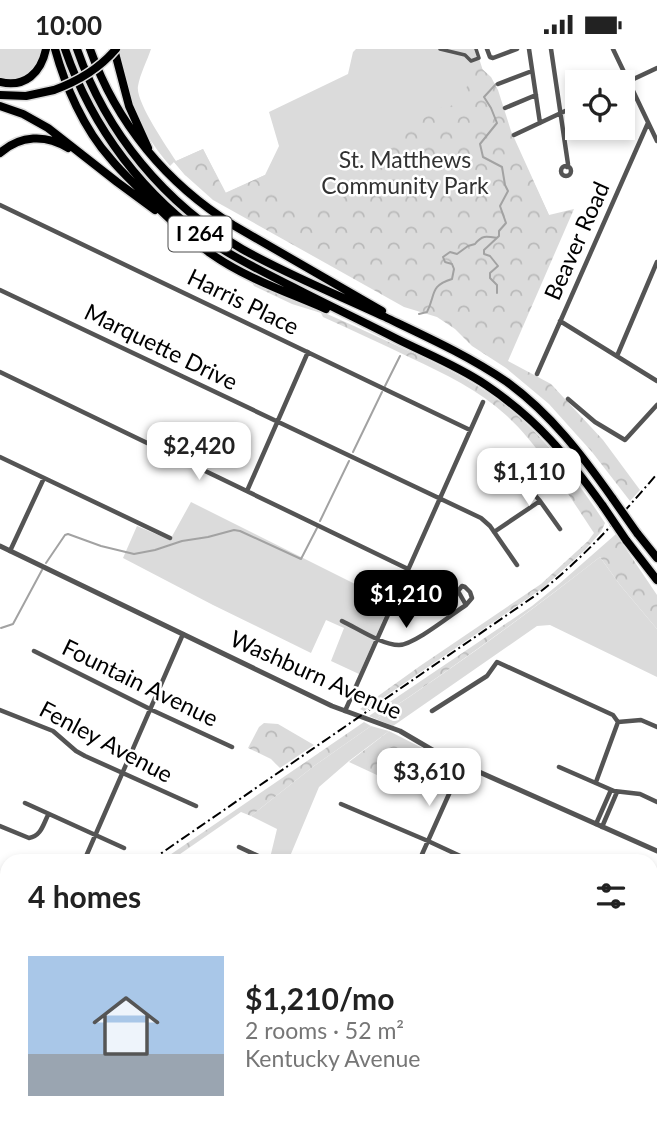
<!DOCTYPE html>
<html lang="en">
<head>
<meta charset="utf-8">
<style>
	:root { --surface:#fff; --page:#f2f2f2; --text:#222; --muted:#767676; --accent:#000 }
	body { margin:0; font-family:Lato,sans-serif; background:var(--page); color:var(--text); height:100vh; display:flex; flex-direction:column; font-size:26px; white-space:nowrap }
	* { box-sizing:border-box; margin:0 }
	p { font-size:23px; color:var(--muted) }
	.icon { flex:none; width:38px; height:38px; fill:none; stroke:currentColor; stroke-width:2; stroke-linecap:round; stroke-linejoin:round }
	.map { position:relative; flex:1; overflow:hidden }
	.details { position:absolute; left:0px; top:805px; width:658px; height:273px; display:flex; flex-direction:column; background:var(--surface); border-radius:21px 21px 0 0; box-shadow:0 4px 10px #0003 }
	.details>* { flex:none }
	.controls { position:absolute; left:565px; top:21px; display:grid; gap:14px }
	.controls a { display:grid; place-items:center; width:70px; height:70px; border-radius:0px; background:var(--surface); box-shadow:0 4px 10px #0003; font-size:35px }
	.price { position:absolute; translate:-50% -60px; padding:0 16px; border-radius:14px; background:#fff; color:#222; font-size:23px; line-height:46px; filter:drop-shadow(0 2px 4px #0008) }
	.price::after { content:''; position:absolute; left:50%; top:42px; width:21px; height:16px; margin-left:-10px; background:inherit; clip-path:polygon(0 0,100% 0,50% 100%) }
	.price.current { background:var(--accent); color:#fff }
	ul { padding:0; list-style:none }
	li { display:flex; align-items:center; gap:21px; height:175px; padding:0 28px }
	li span { display:grid; place-items:center; flex:none; width:196px; height:140px; border-radius:0px; color:#555 }
	li>.icon { margin-inline-start:auto }
	span .icon { width:84px; height:84px; fill:#fffc; stroke-width:1 }
	li b { font-size:30px }
	h2 { display:flex; justify-content:space-between; align-items:center; height:84px; padding:0 28px; font-size:30px }
	.status { display:flex; justify-content:space-between; align-items:center; height:49px; padding:0 35px; background:var(--surface); direction:ltr }
	.status svg { height:19px; fill:currentColor }
	.map>svg:first-child { display:block }
	.green { fill:#dbdbdb }
	.forest { fill:url(#forest-crowns) }
	.lines { fill:none; stroke-linecap:round; stroke-linejoin:round }
	.stream { stroke:#a2a2a2; stroke-width:2 }
	.motorway-casing { stroke:#dbdbdb; stroke-width:11 }
	.pedestrian { stroke:#545454; stroke-width:3.5 }
	.minor { stroke:#545454; stroke-width:4.5 }
	.tertiary { stroke:#545454; stroke-width:5 }
	.motorway { stroke:#000; stroke-width:8 }
	.rail { stroke:#000; stroke-width:2; stroke-dasharray:10 3.5 2 3.5; stroke-linecap:butt }
	.motorway-bridge-casing { stroke:#dbdbdb; stroke-width:11; stroke-linecap:butt }
	.motorway-bridge { stroke:#000; stroke-width:8 }
	.labels { text-anchor:middle; stroke-width:5; stroke-linejoin:round; paint-order:stroke }
	.shield { fill:#fff; stroke:#4c4c4c; stroke-width:2 }
	.shield-label { font-size:21px; font-weight:bold; fill:#000 }
	.park-label { font-size:23px; fill:#323232; stroke:#fff }
	.street-label { font-size:23px; fill:#000; stroke:#fff }
</style>
</head>
<body>
<div class="status"><b>10:00</b><svg viewBox="0 0 49 12"><path d="M0 12V9h3v3zM5 12V6h3v6zM10 12V3h3v9zM15 12V0h3v12zM26 1h20v11H26zM47 4h2v5h-2z"/></svg></div>
<div class="map">
<svg width="657" height="1078" viewBox="0 0 657 1078">
	<defs>
		<pattern id="forest-crowns" width="20" height="18" patternUnits="userSpaceOnUse" patternTransform="scale(1.75)"><rect width="20" height="18" fill="#dbdbdb"/><path d="M2 6a3 3 0 1 1 6 0M12 15a3 3 0 1 1 6 0" fill="none" stroke="#bababa"/></pattern>
	</defs>
	<rect width="100%" height="100%" fill="#fff"/>
	<!-- green -->
	<path class="green" d="M0,0H43C33,25 28,33 0,30Z
		M117,0H151C147,12 140,25 138,37C135,52 167,98 176,112L203,100L226,144L265,126L279,97L269,63L348,25L353,3L356,0H476L485,28L554,177L447,269L185,126L174,113L170,117C153,97 138,74 129,49C123,34 121,16 117,0Z
		M191,453L391,553L359,625L331,612L344,579L326,571L311,604L213,556L123,509L137,477L170,491Z
		M600,508L620,536L657,580V628L550,576L537,577L393,677L376,670C454,619 527,565 600,508Z
		M371,677L389,682L349,712L319,738L288,812H275L270,809L277,780L251,767L314,717Z"/>
	<!-- forest -->
	<path class="forest" d="M480,18L491,28L498,41L511,82L549,166L574,160L508,312L551,335L603,391L640,441L630,452L592,403L549,355L506,319L472,297L455,280L437,268L404,258L213,151L185,126L174,113L203,100L225,144L265,126L282,144L297,157L318,160L332,157L369,129L385,105L420,72L438,58H448L462,52L472,22Z
		M252,233C298,252 343,272 389,293C427,310 468,328 501,353C545,386 575,429 605,474L601,483L585,501L543,539L364,662L360,660L420,617L541,535L588,492L594,484C569,447 540,397 507,367C479,341 445,325 411,309C382,295 352,281 323,268L321,264L292,255L254,237Z
		M616,485L657,546V580L620,536L600,508C527,565 453,619 376,670L369,667L532,557L559,535Z
		M364,673L371,677L314,717L251,767L241,763L170,812H161Z
		M264,674L278,675L314,696L280,719L271,710L248,699L259,678Z
		M389,682L426,701L404,718L392,733L349,713Z"/>
	<g class="lines">
		<!-- stream -->
		<path class="stream" d="M496,35L484,48L491,59L497,74L480,95L483,108L502,118L505,136L508,142L500,157L506,174L499,182V187L484,201V205L490,207L498,217L490,224V229L497,236V244
			M419,265L427,263C436,246 429,237 452,230L454,220L452,215L445,213L443,208L450,203L457,205L468,197L475,195C482,186 486,187 497,189
			M385,337L400,307
			M353,403L382,343
			M320,472L349,412
			M46,514L65,486L68,485L101,497L134,505L155,501L182,492L208,488L234,481L240,482L301,510L317,479
			M1,579L13,575L42,521"/>
		<!-- motorway casing -->
		<g class="motorway-casing">
			<path id="motorway" d="M55,0C65,37 84,80 110,109C122,124 137,137 150,151C169,170 189,189 210,204C245,229 287,243 326,260
				M65,0C92,79 144,148 214,195C240,212 269,226 297,240C330,257 364,273 397,290C427,305 458,317 486,336C538,371 567,407 603,457
				M77,0C106,84 165,155 242,200C288,226 338,246 385,268C427,288 469,307 507,333C551,365 582,406 613,450
				M90,0C116,74 167,135 233,176L382,262
				M114,0L129,57L148,99
				M0,33C25,39 41,24 46,0
				M0,46L26,47L54,41
				M0,57L23,65L48,79L117,133L155,161
				M0,104C20,86 46,85 68,99
				M637,484L657,509
				M626,491L657,531"/>
		</g>
		<!-- pedestrian -->
		<path class="pedestrian" d="M440,0L465,6L471,12L479,9L476,0"/>
		<!-- minor -->
		<path class="minor" d="M487,0L490,8L493,9L517,0
			M529,0L540,74
			M551,0L568,115L567,118
			M613,0L657,92
			M498,35L532,22
			M623,35L657,19
			M505,59L536,46
			M514,86L578,56
			M561 122a5 5 0 1 1 10 0a5 5 0 1 1-10 0Z
			M0,156L470,381
			M0,241L481,469L490,477L517,516
			M560,272L657,332
			M617,307L657,213
			M0,323L408,520
			M537,325L648,74
			M568,350L595,373L625,391L657,356
			M0,408L170,489
			M515,423L540,452L560,480
			M247,442L308,303
			M494,483L540,452
			M10,502L44,429
			M342,572C357,579 382,596 399,596C414,596 452,565 466,556L472,549L470,543L465,538L462,537L458,542L466,556
			M34,602L154,662L232,698
			M0,661L53,682L76,702L85,707L196,757
			M345,662L483,353
			M432,662L487,627L497,613L613,666L618,673
			M618,673L641,671L657,678
			M559,718L614,742L640,745L657,753
			M596,733L618,673
			M25,754L124,799
			M341,755L428,792L471,812
			M596,775L611,741
			M0,777L29,789C41,787 43,776 48,766
			M602,778L617,743
			M239,798L269,812
			M84,812L183,585
			M419,812L462,716
			M0,832L7,835
			M651,894L657,896
			M651,988L657,990
			M0,996L7,988
			M651,1056L657,1059
			M285,1071V1078
			M346,1077L404,1071
			M76,1078L79,1071
			M133,1078L135,1071"/>
		<!-- tertiary -->
		<path class="tertiary" d="M0,497L332,657L400,682L441,706L657,802"/>
		<!-- motorway -->
		<use href="#motorway" class="motorway"/>
		<!-- rail -->
		<path class="rail" d="M150,812L536,546C582,511 619,469 657,425
			M0,918L7,912"/>
		<!-- motorway-bridge casing -->
		<g class="motorway-bridge-casing">
			<path id="motorway-bridge" d="M54,41C79,32 99,20 116,0
				M613,450L637,484
				M603,457L626,491"/>
		</g>
		<!-- motorway-bridge -->
		<use href="#motorway-bridge" class="motorway-bridge"/>
	</g>
	<g class="labels">
		<!-- shield labels -->
		<rect class="shield" x="168.5" y="167.5" width="63" height="35" rx="5"/>
		<g class="shield-label">
			<text x="200" y="192">I 264</text>
		</g>
		<!-- park labels -->
		<g class="park-label">
			<text x="405" y="119">St. Matthews<tspan x="405" dy="26">Community Park</tspan></text>
		</g>
		<!-- street labels -->
		<g class="street-label">
			<text transform="translate(577 192) rotate(-66)" y="8">Beaver Road</text>
			<text transform="translate(243 253) rotate(26)" y="8">Harris Place</text>
			<text transform="translate(161 298) rotate(26)" y="8">Marquette Drive</text>
			<text transform="translate(316 626) rotate(24)" y="8">Washburn Avenue</text>
			<text transform="translate(140 634) rotate(26)" y="8">Fountain Avenue</text>
			<text transform="translate(106 693) rotate(28)" y="8">Fenley Avenue</text>
		</g>
	</g>
</svg>
<div class="controls">
<a><svg class="icon" aria-label="locate" viewBox="0 0 24 24"><circle cx="12" cy="12" r="6"/><path d="M12 2v4M12 18v4M2 12h4M18 12h4"/></svg></a>
</div>
<b class="price" style="left:199px;top:433px">$2,420</b>
<b class="price" style="left:529px;top:459px">$1,110</b>
<b class="price current" style="left:406px;top:581px">$1,210</b>
<b class="price" style="left:429px;top:759px">$3,610</b>
<section class="details">
<h2>4 homes<svg class="icon" aria-label="filters" viewBox="0 0 24 24"><path d="M4 7h16M4 17h16"/><circle cx="9" cy="7" r="2"/><circle cx="15" cy="17" r="2"/></svg></h2>
<ul>
<li><span style="background:linear-gradient(#a9c7e8 70%,#9aa5b1 0)"><svg class="icon" aria-label="home" viewBox="0 0 24 24"><path d="M3 11l9-7 9 7M6 9v11h12V9"/></svg></span><div><b>$1,210/mo</b><p>2 rooms · 52 m²</p><p>Kentucky Avenue</p></div></li>
</ul>
</section>
</div>
</body>
</html>
